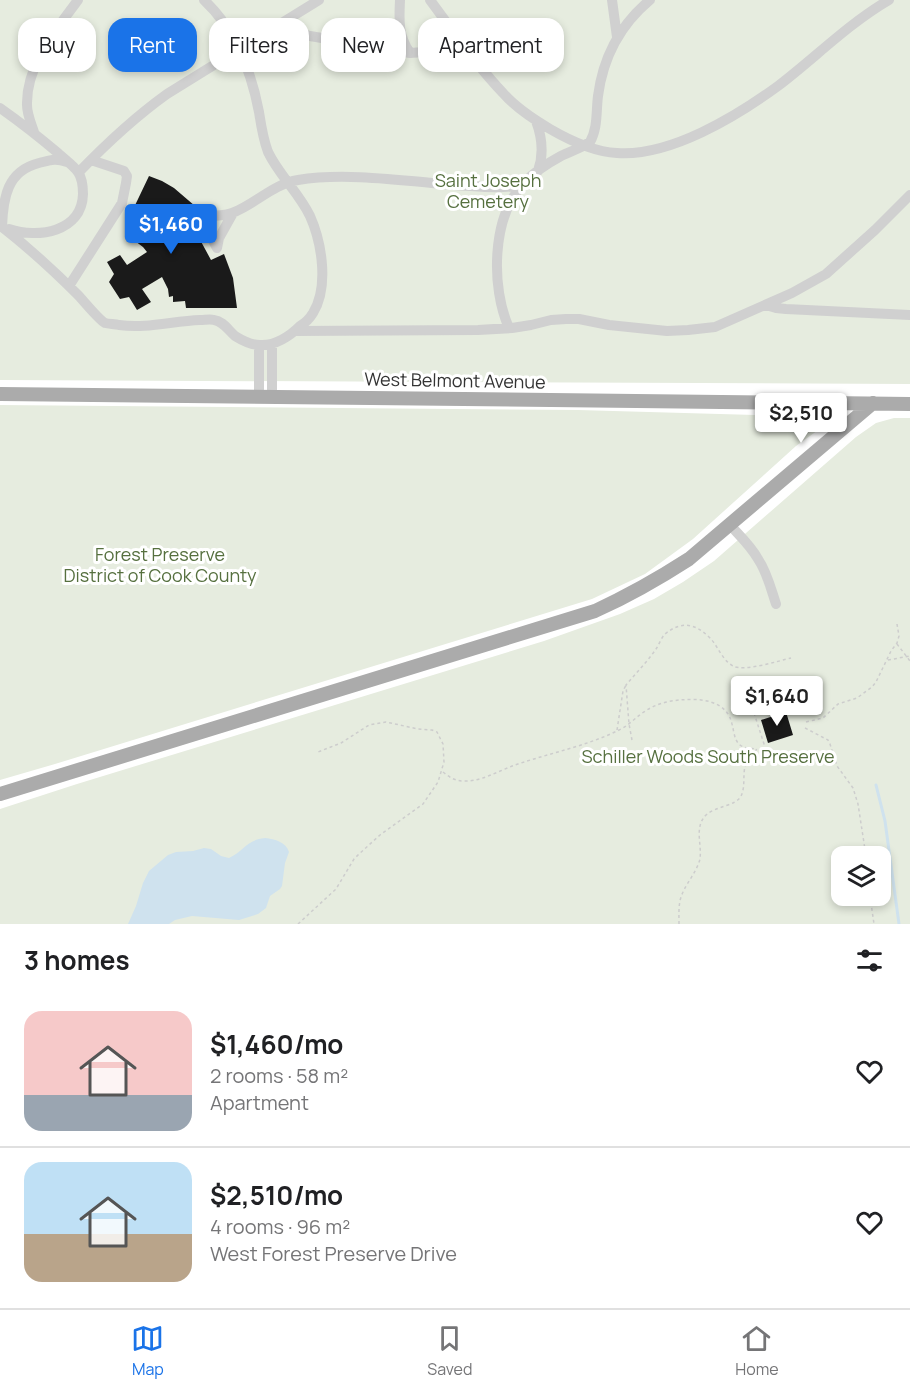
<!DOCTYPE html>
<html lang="en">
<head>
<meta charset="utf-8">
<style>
	:root { --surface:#fff; --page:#f6f6f6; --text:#202124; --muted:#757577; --line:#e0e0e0; --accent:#1a73e8 }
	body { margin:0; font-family:Manrope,sans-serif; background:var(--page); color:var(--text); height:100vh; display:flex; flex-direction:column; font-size:22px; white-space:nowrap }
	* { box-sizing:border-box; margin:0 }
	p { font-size:20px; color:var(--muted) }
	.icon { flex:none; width:33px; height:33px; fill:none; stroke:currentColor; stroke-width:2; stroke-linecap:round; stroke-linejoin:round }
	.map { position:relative; height:924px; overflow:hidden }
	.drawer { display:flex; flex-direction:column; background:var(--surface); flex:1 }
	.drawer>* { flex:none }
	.guide { position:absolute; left:18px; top:18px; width:600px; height:54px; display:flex; gap:12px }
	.controls { position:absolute; left:831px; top:846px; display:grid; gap:12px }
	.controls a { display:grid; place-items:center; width:60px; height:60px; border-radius:12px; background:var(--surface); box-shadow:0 3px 9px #0003; font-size:30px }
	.price { position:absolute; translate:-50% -51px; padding:0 14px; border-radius:6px; background:#fff; color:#222; font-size:20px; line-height:39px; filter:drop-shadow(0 2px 3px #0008) }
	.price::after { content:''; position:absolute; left:50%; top:36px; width:18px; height:14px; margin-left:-9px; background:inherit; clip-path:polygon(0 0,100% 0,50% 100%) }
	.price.active { background:var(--accent); color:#fff }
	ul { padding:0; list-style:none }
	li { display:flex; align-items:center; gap:18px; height:150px; padding:0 24px }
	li+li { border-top:2px solid var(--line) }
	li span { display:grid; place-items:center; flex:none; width:168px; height:120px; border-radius:18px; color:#555 }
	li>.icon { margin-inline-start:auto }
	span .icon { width:72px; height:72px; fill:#fffc; stroke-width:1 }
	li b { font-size:26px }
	h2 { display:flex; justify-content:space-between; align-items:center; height:72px; padding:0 24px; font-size:26px }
	.pill { padding:0 21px; border-radius:18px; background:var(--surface); box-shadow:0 3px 9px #0003; font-size:21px; line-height:54px }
	.pill.active { background:var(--accent); color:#fff }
	.dock { display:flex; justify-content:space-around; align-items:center; height:84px; border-top:2px solid var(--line); background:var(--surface); font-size:16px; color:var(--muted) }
	.dock a { display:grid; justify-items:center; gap:3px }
	.dock .active { color:var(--accent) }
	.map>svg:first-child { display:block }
	.green { fill:#e6ecdf; fill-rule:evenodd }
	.water { fill:#cfe2ee }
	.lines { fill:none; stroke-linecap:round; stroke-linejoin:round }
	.stream { stroke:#cfe2ee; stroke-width:3 }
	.building { fill:#1a1a1a }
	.path { stroke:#cdcdcd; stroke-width:1.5; stroke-dasharray:3 3; stroke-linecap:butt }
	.minor { stroke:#d0d0d0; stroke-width:10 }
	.major { stroke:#ababab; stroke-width:14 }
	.labels { text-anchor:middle; stroke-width:6; stroke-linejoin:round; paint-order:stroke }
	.park-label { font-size:18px; fill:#56703f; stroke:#fff }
	.street-label { font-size:18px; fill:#333; stroke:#fff }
</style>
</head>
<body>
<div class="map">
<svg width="910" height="924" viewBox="0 0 910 924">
	<rect width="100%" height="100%" fill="#fff"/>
	<!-- green -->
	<path class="green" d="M0,0H910V384L0,380Z
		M0,405L578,410L827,417L829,419L828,423L796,446L693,539L645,574L592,599L55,764L0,780Z
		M894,418H910V924H0V809L77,784L544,641L620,614L654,599L683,582L714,561L856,437L876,423ZM842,856H880V896H842Z"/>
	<!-- water -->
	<path class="water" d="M265,838C275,839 286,842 289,852L285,863L282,886L280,889L270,896L266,908L258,914L239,920L192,916L175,920L169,924H128L136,906L143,883L149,871L168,855L176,852L193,851L204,848L211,849L221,856L229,858C244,851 246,840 265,838Z"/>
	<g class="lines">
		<!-- stream -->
		<path class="stream" d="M876,785L885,821L899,924"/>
	</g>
	<!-- building -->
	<path class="building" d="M149,176L162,181L174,188L195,206L183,217L198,236L211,260L224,254L233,278L237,308H186L185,301L173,302V296L169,297L168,289L162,277L142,289L151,302L137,310L129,297L120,299L109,282L114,274L107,262L120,255L127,265L147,252L143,247L131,238L134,235L129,232L134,223L128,220Z
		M786,712L793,735L768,743L761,720Z"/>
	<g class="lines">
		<!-- path -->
		<path class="path" d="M897,644L910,661
			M888,660L910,656
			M754,713L765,747
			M806,722L823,718L838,704L857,698L872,687L876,682L891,651L897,643L899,636L897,624
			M805,728L828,740L830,744L837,766L853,788L858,804L866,856
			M617,730L623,691L626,685
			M632,740L629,724L626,685C636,673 647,662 656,649C659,645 661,638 665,634C682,620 696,624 710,638C718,646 722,660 733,666C744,672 778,661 791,658
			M443,772C449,777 455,781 463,781C481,782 498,771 515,765C550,753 587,746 619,730C628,726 634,719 641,714C653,705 666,701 680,700C700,698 727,700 732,724C734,731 734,740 740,745C745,749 751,748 757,749
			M870,896L874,924
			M298,924L336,889L354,859L359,854L380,835L423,804L438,782L444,762L443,744L437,732L432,730L418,729L386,722L369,725L341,743L318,752
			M679,924C679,913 678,902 683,892C688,881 697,871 700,859C702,844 694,827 706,815C716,806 736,806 741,796C746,786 742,773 746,764C748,758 753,753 757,749"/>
		<!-- minor -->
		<path class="minor" d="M400,0C399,20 398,36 410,53
			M430,0C453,31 476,65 503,93C516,108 533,119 550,129C569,140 595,152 617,153C670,157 737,116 778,86C816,57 848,24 889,0
			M612,0L617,37
			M284,22C291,30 300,33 310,36L410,53L438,51L461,42
			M0,108C20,122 39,137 58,153C64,159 73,165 78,172C82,178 83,187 83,194C82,232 38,239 9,229
			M536,121C542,137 544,154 538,171
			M34,132C31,123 27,114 27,105C26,65 56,30 78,0
			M79,172C106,144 135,117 167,94L319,0
			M233,213L219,238L217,248L211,237L196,216C207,216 221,217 232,213C254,205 273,184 298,180C345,172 406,181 454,185C478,186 500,190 523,184
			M2,227C29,248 53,270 77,294C83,300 99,320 105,323C109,324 115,324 119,325C146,329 173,321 200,320C205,320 210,319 214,320C223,321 228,330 235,336C243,341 251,345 260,345C275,346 290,336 300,326C305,323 310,318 313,313C329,287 322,243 310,216C299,193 279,175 268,152C263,139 261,125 259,112C251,70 236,30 204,0
			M2,227C3,198 7,171 39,163C51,160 55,158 67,162
			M69,286L122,203L126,183L127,176L124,171L91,160
			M766,305L776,308L786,309L910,315
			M509,328C491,288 491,217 524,183C534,172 548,163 561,156C571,151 581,148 590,142C598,128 596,111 598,96C603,58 620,25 650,0
			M295,331L478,330L512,328L531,325L551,320L566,319H579L609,325L667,331L688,330L715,327L792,293L826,274L875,230L910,195
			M272,344V398
			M259,345V398
			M730,525C740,536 751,546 758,559C767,572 771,589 776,604"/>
		<!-- major -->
		<path class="major" d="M0,394L910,404
			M0,794L595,611C628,596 658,579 689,559L873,403"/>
	</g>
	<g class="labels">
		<!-- park labels -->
		<g class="park-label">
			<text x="488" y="187">Saint Joseph<tspan x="488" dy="21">Cemetery</tspan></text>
			<text x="160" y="561">Forest Preserve<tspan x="160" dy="21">District of Cook County</tspan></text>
			<text x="708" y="763">Schiller Woods South Preserve</text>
		</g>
		<!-- street labels -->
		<g class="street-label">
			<text transform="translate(455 381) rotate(1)" y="6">West Belmont Avenue</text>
		</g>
	</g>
</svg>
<div class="controls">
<a><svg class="icon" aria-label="layers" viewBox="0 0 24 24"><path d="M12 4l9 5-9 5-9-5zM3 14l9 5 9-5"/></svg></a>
</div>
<b class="price active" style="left:171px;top:255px">$1,460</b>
<b class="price" style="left:801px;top:444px">$2,510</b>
<b class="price" style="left:777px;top:727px">$1,640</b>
<div class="guide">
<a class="pill">Buy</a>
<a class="pill active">Rent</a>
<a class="pill">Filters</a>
<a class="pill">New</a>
<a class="pill">Apartment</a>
</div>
</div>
<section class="drawer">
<h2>3 homes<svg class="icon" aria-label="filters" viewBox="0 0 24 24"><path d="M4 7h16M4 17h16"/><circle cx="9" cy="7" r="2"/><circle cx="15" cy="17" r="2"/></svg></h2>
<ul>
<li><span style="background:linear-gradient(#f6c9c9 70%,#9aa5b1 0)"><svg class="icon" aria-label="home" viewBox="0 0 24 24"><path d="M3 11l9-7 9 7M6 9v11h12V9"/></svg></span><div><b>$1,460/mo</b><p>2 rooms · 58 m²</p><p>Apartment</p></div><svg class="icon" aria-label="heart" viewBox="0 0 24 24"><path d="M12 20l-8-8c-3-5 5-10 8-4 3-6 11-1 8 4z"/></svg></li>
<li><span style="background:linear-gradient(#bfe0f5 60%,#b9a48a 0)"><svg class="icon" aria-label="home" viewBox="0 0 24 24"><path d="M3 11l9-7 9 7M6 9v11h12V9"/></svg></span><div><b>$2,510/mo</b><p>4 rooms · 96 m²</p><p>West Forest Preserve Drive</p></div><svg class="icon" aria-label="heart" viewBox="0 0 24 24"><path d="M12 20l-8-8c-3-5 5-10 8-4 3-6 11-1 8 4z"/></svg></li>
</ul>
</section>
<nav class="dock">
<a class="active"><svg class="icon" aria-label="map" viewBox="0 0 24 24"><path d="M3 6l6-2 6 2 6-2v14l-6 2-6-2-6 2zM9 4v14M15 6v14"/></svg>Map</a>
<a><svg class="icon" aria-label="saved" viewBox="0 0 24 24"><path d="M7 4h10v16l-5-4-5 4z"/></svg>Saved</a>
<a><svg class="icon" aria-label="home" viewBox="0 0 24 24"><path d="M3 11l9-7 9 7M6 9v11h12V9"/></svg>Home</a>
</nav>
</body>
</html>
